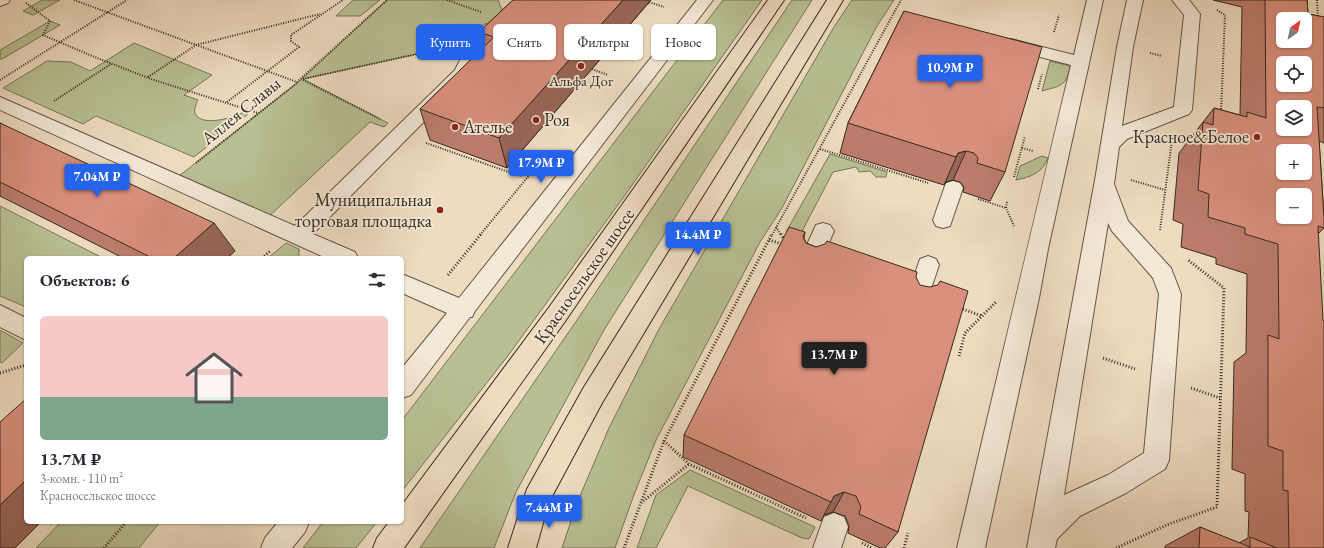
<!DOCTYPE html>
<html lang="ru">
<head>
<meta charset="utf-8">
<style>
	:root { --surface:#fff; --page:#f7f7f7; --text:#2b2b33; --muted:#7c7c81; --accent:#2563eb }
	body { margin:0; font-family:"EB Garamond",serif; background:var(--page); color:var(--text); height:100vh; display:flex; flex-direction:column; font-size:15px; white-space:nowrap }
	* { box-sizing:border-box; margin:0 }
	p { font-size:13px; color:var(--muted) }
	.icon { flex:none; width:22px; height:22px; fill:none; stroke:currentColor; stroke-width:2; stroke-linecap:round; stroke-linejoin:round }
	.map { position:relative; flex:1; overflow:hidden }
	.panel { position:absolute; left:24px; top:256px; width:380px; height:268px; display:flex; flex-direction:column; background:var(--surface); border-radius:6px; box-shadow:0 1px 3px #0004 }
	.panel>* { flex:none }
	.hud { position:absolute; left:416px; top:24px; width:380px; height:36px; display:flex; gap:8px }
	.needle { width:26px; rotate:33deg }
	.fabs { position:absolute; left:1276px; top:12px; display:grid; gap:8px }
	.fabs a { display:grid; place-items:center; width:36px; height:36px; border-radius:6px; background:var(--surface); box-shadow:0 1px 3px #0004; font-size:20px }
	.price { position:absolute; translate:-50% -34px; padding:0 9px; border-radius:4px; background:var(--accent); color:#fff; font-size:13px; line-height:26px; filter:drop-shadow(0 1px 2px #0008) }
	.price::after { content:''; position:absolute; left:50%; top:24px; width:12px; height:9px; margin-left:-6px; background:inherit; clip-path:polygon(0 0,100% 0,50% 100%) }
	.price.selected { background:#222; color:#fff }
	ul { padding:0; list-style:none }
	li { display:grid; align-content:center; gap:8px; height:212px; padding:0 16px }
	li span { display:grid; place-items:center; height:124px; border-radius:6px; color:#555 }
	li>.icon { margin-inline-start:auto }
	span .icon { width:72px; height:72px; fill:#fffc; stroke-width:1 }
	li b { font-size:17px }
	h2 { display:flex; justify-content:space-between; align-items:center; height:48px; padding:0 16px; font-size:17px }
	.pill { padding:0 14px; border-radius:6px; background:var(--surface); box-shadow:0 1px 3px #0004; font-size:14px; line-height:36px }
	.pill.selected { background:var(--accent); color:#fff }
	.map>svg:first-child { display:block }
	.green { fill:#b8c093; stroke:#767559 }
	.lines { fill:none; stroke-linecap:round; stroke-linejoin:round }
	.minor-casing { stroke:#635648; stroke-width:2 }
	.major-casing { stroke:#352a1f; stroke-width:2 }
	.path-far1 { stroke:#352a1f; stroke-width:2; stroke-dasharray:1 1.5; stroke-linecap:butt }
	.path { stroke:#352a1f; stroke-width:3; stroke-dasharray:1 2; stroke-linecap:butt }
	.minor { fill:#f4e8d7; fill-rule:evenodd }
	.major { fill:#eedcc1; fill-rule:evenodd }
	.wall { fill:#bb7c6c; stroke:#352a1f }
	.shaded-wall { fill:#996558; stroke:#352a1f }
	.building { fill:#da907d; stroke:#352a1f; fill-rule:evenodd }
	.poi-dot { fill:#8f2418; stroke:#f4e8d7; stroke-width:1.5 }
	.labels { text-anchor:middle; stroke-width:3.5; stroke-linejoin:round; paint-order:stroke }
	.far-poi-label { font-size:15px; fill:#352a1f; stroke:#f4e8d7 }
	.street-label { font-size:18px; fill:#352a1f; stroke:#f4e8d7 }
	.poi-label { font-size:18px; fill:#352a1f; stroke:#f4e8d7; text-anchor:start }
</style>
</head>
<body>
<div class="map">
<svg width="1324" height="548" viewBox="0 0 1324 548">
	<rect width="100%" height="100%" fill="#eedcc1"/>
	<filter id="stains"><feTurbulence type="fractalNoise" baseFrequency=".005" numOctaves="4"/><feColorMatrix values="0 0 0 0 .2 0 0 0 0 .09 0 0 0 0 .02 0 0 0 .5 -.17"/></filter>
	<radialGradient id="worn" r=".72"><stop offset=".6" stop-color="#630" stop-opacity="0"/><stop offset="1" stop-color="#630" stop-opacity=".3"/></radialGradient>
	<!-- green -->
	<path class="green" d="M42,0H60L33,15L23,11Z
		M353,0H380L360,16H336Z
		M387,0H498L507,22L485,24L426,52L303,79L388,123L384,127L370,122L264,221L174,180L302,79Z
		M723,0H762L623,198L507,357L402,491V420Z
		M792,0H812L604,330L516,492L494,548H420L577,320Z
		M852,0H894L877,26L782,208L760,242L656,440L635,492L615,548H562L577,503L609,428L659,329L834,27Z
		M50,21L60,25L2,59H0V50Z
		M134,43L212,75L184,95L198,100C196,104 193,111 196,115C204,127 235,117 244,112L248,114L194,157L96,116L83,124L3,88L47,61L71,62L90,71Z
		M1050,61L1070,66C1067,87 1059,86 1042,91Z
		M830,154L887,172L886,177H876L870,171L859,172L856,167L833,172L799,237L786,232Z
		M1042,156L1048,158C1042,173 1031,177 1016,180L1020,166Z
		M0,206L103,258H26V307L0,296Z
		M286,243L299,249V258H268Z
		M0,330L23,343L2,363L0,362Z
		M690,470L815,527L809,539L802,538L688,486L656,548H637L656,495Z
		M61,522H160L139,548H36Z
		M323,522H377L356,548H303Z"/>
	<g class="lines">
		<!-- minor casing -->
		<g class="minor-casing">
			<path id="minor" d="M0,0H10L8,3L0,6Z
				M519,0H536L476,62L468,77L313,234L355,252L358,258H326L0,110V97L295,226L455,70L462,56Z
				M697,0H713L475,311L472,317H470L411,395L402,398V368L447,313L402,293V274L459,298Z
				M1087,0H1103L1048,249L1039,298L985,548H957C995,387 1032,226 1071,65L1005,48L1003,44L1005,40L1011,39L1074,55Z
				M1127,0H1143L1133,47L1122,126L1174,107L1184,15L1172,0H1189L1200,14L1192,110L1189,114L1127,139L1119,147L1114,184L1128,221L1171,268L1181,294L1169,460L1165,469L1126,493L1080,516L1057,539L1055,548H1027L1095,180L1117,47ZM1108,223L1112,231L1153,278L1159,294L1144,453L1108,475L1064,495Z
				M953,181L960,183L963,188L950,226L943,228L936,226L933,220L946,183Z
				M823,223L830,225L834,231L817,270L809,273L801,270L798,264L816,225Z
				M928,256L936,259L939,265L924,310L916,312L908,310L905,303L920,259Z
				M0,305L26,318V340L0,327Z
				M834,513L844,517L848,527L841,548H813L824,517Z
				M278,522H309L305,532L292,548H261L265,538Z"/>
		</g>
		<!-- major casing -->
		<g class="major-casing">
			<path id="major" d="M768,0H784L566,320L404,548H373L377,538L389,522H402V505L550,306Z
				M827,0H843L602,403L549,502L536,548H508L527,489L584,387Z"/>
		</g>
		<!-- path-far1 -->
		<path class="path-far1" d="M74,0L297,82L387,0
			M447,0L481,12
			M1317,0L1318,19
			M26,3L50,21L43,35L97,58L151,79L258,113
			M648,4L649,2L664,7
			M1217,10L1225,15L1221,113
			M1054,32L1059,15
			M1150,53L1162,56
			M592,69L608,75
			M148,77L196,45L320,14
			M303,79L426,52L451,42
			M0,80L127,0
			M303,80L380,119
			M1038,89L1042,74
			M54,101L111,64
			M227,102L299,47L291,41V35L343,0
			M426,143L520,176L538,169
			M1022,148L1033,151
			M820,149L928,183
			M521,152L519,154L536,160
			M196,163L297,83
			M1014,177L1025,136
			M1131,180L1165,190
			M978,199L1006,208
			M1007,202L1006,208L1014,226
			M776,227L781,235
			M1160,230L1172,140
			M480,235L531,173
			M772,235L901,0"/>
		<!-- path -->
		<path class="path" d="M781,234L785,241
			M769,240L782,244
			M262,258L270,251
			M448,275L481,234
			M960,308L982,316
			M959,356L965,333L996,302
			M1103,358L1135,369
			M0,373L26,365
			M1191,388L1220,398
			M664,441L689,464L806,518
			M641,503L689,464
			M862,543L872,548
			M104,548L126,522
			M624,548L664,441L772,234
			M904,548L908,533
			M1116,548L1169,524L1217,507L1224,288L1188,260"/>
		<!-- minor -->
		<use href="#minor" class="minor"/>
		<!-- major -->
		<use href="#major" class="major"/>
	</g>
	<!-- wall -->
	<path class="wall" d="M513,0H651L507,168L430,140L420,109L483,48L479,32Z
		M1213,0H1307L1308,14L1324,17V143L1319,141L1324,217V228L1318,234L1324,548H1165V546L1200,527L1239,543L1248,538L1249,512L1245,511V474L1232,469L1234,362L1246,353L1247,274L1216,264V258L1181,247L1183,224L1173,220L1179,153L1214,108L1240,115L1242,7Z
		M904,11L1005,172L990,201L963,192L964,187L960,182L953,180L946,182L944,185L840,153L848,123Z
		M0,123L235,251L227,258H123L0,196Z
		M805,232L804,238L806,243L816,247L916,277L898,532L885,548H880L848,533L849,526L845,516L833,512L824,515L821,521L683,457L684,435Z"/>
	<!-- shaded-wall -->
	<path class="shaded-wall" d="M623,0H651L507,168L499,138Z
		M966,151L953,180L946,182L944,185L958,153Z
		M214,223L235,251L227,258H174Z
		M26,480V522H41L15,548H0V505Z
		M844,492L833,512L824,515L834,496Z"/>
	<!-- building -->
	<path class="building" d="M513,0H623L499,138L420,109L494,37L479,32Z
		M1265,0H1307L1308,14L1324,17V108L1317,107L1324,217V228L1318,226L1323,320L1324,321V548H1289L1288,491L1283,490V451L1268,446V335L1279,339L1278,244L1245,234V228L1208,217L1209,194L1198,190L1203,122L1213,125L1214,108L1247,117V112L1266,118ZM1283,19H1305V41H1283ZM1283,63H1305V85H1283ZM1283,107H1305V129H1283ZM1283,151H1305V173H1283ZM1283,195H1305V217H1283Z
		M904,11L1042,47L1005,172L977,163L978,158L974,153L966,151L958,153L956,157L848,123Z
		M0,123L214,223L174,258H152L0,182Z
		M789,227L805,232L803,237L806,243L816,247L825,244L827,241L917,272L916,277L920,285L929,287L938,285L940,281L968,291L898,532L859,514L861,507L856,496L844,492L834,496L831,502L684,435Z
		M26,399V480L0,505V422Z
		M1200,527L1250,547V537L1277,548H1199Z"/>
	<!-- markers -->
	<g class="poi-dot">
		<circle cx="581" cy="66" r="4"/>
		<circle cx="536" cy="120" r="4"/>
		<circle cx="455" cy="127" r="4"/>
		<circle cx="1257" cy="137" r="4"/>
		<circle cx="440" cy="210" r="4"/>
	</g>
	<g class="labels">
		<!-- far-poi labels -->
		<g class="far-poi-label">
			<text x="581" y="86">Альфа Дог</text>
		</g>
		<!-- street labels -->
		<g class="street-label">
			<text transform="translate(241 111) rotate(-39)" y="6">Аллея Славы</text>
			<text transform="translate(584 276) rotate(-55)" y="6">Красносельское шоссе</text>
		</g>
		<!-- poi labels -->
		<g class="poi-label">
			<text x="544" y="126">Роя</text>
			<text x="463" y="133">Ателье</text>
			<text x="1249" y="143" text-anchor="end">Красное&amp;Белое</text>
			<text x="432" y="206" text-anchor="end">Муниципальная<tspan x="432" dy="21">торговая площадка</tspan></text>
		</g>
	</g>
	<rect width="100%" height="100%" filter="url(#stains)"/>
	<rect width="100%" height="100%" fill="url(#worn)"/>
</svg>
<div class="fabs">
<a><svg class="needle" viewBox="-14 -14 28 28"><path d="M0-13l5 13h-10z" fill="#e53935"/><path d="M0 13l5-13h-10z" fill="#7c7c81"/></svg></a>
<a><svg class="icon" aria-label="locate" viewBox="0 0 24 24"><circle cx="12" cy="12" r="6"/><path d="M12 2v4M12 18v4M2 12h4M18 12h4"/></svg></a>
<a><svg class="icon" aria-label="layers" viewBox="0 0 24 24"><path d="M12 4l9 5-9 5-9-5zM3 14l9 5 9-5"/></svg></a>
<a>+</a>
<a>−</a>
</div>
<b class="price" style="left:950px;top:89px">10.9M ₽</b>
<b class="price" style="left:541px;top:184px">17.9M ₽</b>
<b class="price" style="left:97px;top:198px">7.04M ₽</b>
<b class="price" style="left:698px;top:256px">14.4M ₽</b>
<b class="price selected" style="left:834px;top:376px">13.7M ₽</b>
<b class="price" style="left:549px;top:529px">7.44M ₽</b>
<div class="hud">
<a class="pill selected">Купить</a>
<a class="pill">Снять</a>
<a class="pill">Фильтры</a>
<a class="pill">Новое</a>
</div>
<section class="panel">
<h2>Объектов: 6<svg class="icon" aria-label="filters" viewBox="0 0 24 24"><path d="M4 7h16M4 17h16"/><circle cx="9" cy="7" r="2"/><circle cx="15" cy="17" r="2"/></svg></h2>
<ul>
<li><span style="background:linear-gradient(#f6c9c9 65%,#7fa58c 0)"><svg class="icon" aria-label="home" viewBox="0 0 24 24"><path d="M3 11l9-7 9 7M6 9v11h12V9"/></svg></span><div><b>13.7M ₽</b><p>3-комн. · 110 m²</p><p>Красносельское шоссе</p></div></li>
</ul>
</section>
</div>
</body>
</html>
